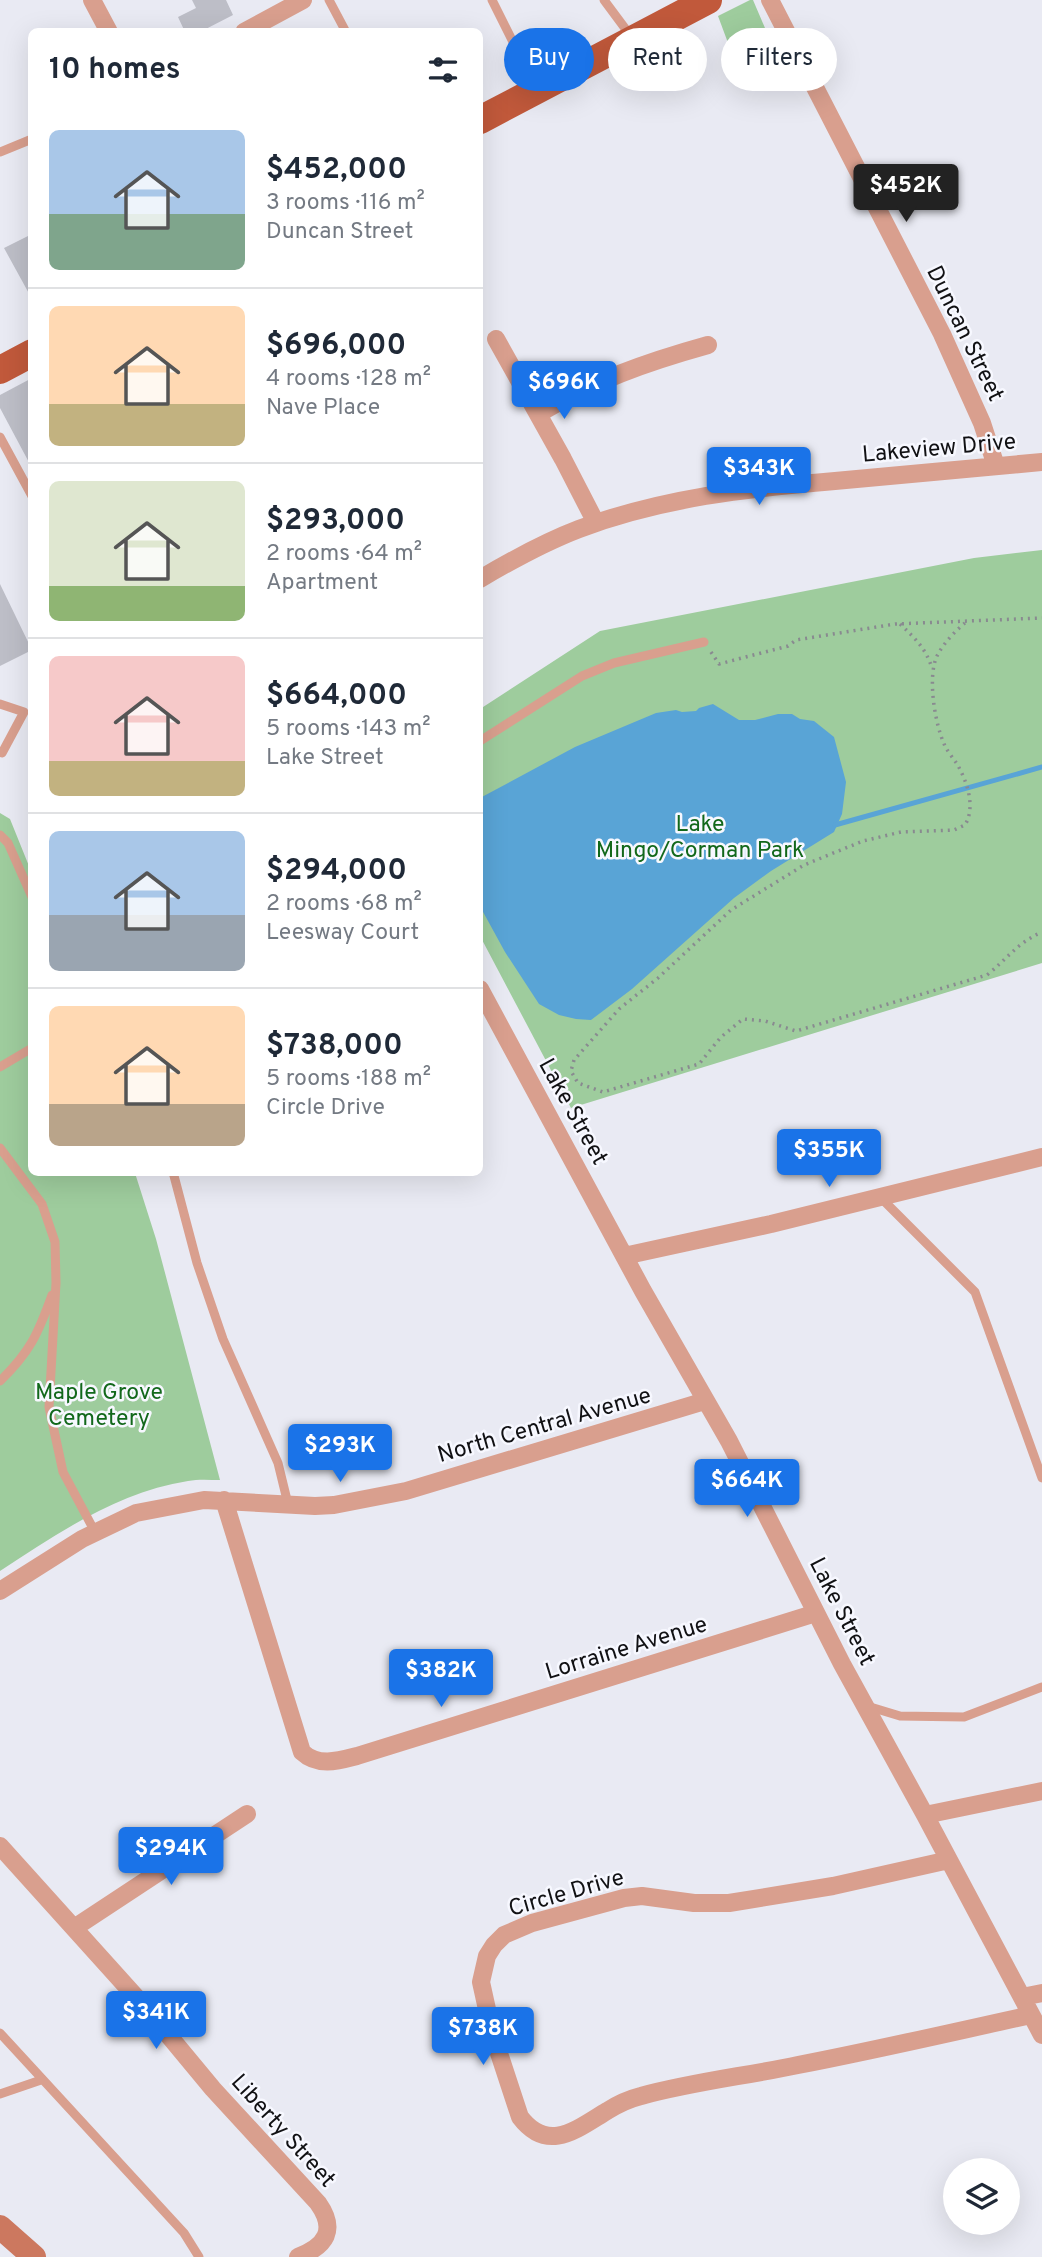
<!DOCTYPE html>
<html lang="en">
<head>
<meta charset="utf-8">
<style>
	:root { --surface:#fff; --page:#f6f6f7; --text:#1f2937; --muted:#747a83; --line:#e0e1e3; --accent:#1a73e8 }
	body { margin:0; font-family:Overpass,sans-serif; background:var(--page); color:var(--text); height:100vh; display:flex; flex-direction:column; font-size:26px; white-space:nowrap }
	* { box-sizing:border-box; margin:0 }
	p { font-size:23px; color:var(--muted) }
	.icon { flex:none; width:38px; height:38px; fill:none; stroke:currentColor; stroke-width:2; stroke-linecap:round; stroke-linejoin:round }
	.map { position:relative; flex:1; overflow:hidden }
	.drawer { position:absolute; left:28px; top:28px; width:455px; height:1148px; display:flex; flex-direction:column; background:var(--surface); border-radius:10px; box-shadow:0 7px 28px #0002 }
	.drawer>* { flex:none }
	.banner { position:absolute; left:504px; top:28px; width:432px; height:63px; display:flex; gap:14px }
	.tools { position:absolute; left:943px; top:2158px; display:grid; gap:14px }
	.tools a { display:grid; place-items:center; width:77px; height:77px; border-radius:50%; background:var(--surface); box-shadow:0 7px 28px #0002; font-size:35px }
	.price { position:absolute; translate:-50% -60px; padding:0 16px; border-radius:7px; background:var(--accent); color:#fff; font-size:23px; line-height:46px; filter:drop-shadow(0 2px 4px #0008) }
	.price::after { content:''; position:absolute; left:50%; top:42px; width:21px; height:16px; margin-left:-10px; background:inherit; clip-path:polygon(0 0,100% 0,50% 100%) }
	.price.on { background:#222; color:#fff }
	ul { padding:0; list-style:none }
	li { display:flex; align-items:center; gap:21px; height:175px; padding:0 21px }
	li+li { border-top:2px solid var(--line) }
	li span { display:grid; place-items:center; flex:none; width:196px; height:140px; border-radius:10px; color:#555 }
	li>.icon { margin-inline-start:auto }
	span .icon { width:84px; height:84px; fill:#fffc; stroke-width:1 }
	li b { font-size:30px }
	h2 { display:flex; justify-content:space-between; align-items:center; height:84px; padding:0 21px; font-size:30px }
	.tag { padding:0 24px; border-radius:32px; background:var(--surface); box-shadow:0 7px 28px #0002; font-size:24px; line-height:63px }
	.tag.on { background:var(--accent); color:#fff }
	.map>svg:first-child { display:block }
	.green { fill:#9ecc9d }
	.water { fill:#59a4d6 }
	.lines { fill:none; stroke-linecap:round; stroke-linejoin:round }
	.stream { stroke:#59a4d6; stroke-width:5 }
	.building { fill:#bdbec7 }
	.path { stroke:#898a90; stroke-width:3.5; stroke-dasharray:2 5; stroke-linecap:butt }
	.service { stroke:#d99f8e; stroke-width:9 }
	.minor { stroke:#d99f8e; stroke-width:18 }
	.secondary { stroke:#cc785f; stroke-width:24 }
	.primary { stroke:#c1593b; stroke-width:28 }
	.labels { text-anchor:middle; stroke-width:5; stroke-linejoin:round; paint-order:stroke }
	.street-label { font-size:23px; fill:#111114; stroke:#f7f8ff }
	.park-label { font-size:23px; fill:#12681b; stroke:#f7f8ff }
</style>
</head>
<body>
<div class="map">
<svg width="1042" height="2257" viewBox="0 0 1042 2257">
	<rect width="100%" height="100%" fill="#e9eaf3"/>
	<!-- green -->
	<path class="green" d="M750,0H753L771,42L734,59L718,16Z
		M1042,550V963L571,1108L480,936V709L600,631L974,558Z
		M0,813L10,819L31,871L32,1172L135,1173L156,1239L220,1480C210,1480 198,1479 188,1481C118,1492 58,1533 0,1571Z"/>
	<!-- water -->
	<path class="water" d="M713,704L739,720H755L778,714H792L800,719L814,721L834,737L846,782L842,814L834,832L771,871L734,898L632,989L591,1020L576,1019L559,1015L539,1004L505,952L482,910L480,904V798L575,747L656,713L676,710L682,712L696,711L699,708Z"/>
	<g class="lines">
		<!-- stream -->
		<path class="stream" d="M835,825L1042,767"/>
	</g>
	<!-- building -->
	<path class="building" d="M192,0H226L233,15L200,32H185L178,17L196,8Z
		M32,234V299L4,248Z
		M32,378V468L0,408V395Z
		M0,584L32,650L0,666Z"/>
	<g class="lines">
		<!-- path -->
		<path class="path" d="M965,623C955,631 943,644 937,656C927,677 935,725 945,746C948,752 953,758 957,764C967,781 976,807 965,825L954,830L901,832L863,841L804,865L731,910L658,978L619,1009L574,1060L571,1071L578,1083L603,1092L699,1064L721,1037L743,1019L765,1021L796,1031L987,975C1007,959 1017,943 1042,932
			M900,624C915,638 926,649 932,668
			M711,652L719,664L788,646L796,640L895,624L1042,618"/>
		<!-- service -->
		<path class="service" d="M329,0L346,32
			M492,0L535,86
			M604,0L630,35
			M0,152L32,139
			M0,437L32,496
			M0,704L24,712L2,753
			M480,741L582,676L614,663L704,642
			M0,835L8,843L32,897
			M0,1067L32,1048
			M0,1148L42,1204L55,1242L56,1283L49,1407L63,1472L95,1532
			M173,1172L197,1263L223,1339L278,1463L288,1504
			M880,1197L975,1292L1042,1478
			M0,1381C30,1352 38,1334 52,1295
			M867,1706L900,1716L964,1717L1042,1687
			M0,2033L184,2233L199,2257
			M0,2094L41,2080"/>
		<!-- minor -->
		<path class="minor" d="M92,0L109,32
			M770,0L942,334L982,423L996,466
			M244,32L303,0
			M496,339L563,459L596,523
			M538,414C593,381 647,362 708,345
			M480,579C512,560 545,542 579,529C661,498 749,488 835,481C904,475 973,468 1042,462
			M480,989L643,1291L729,1441L842,1664L925,1815L1042,2035
			M624,1256L771,1224L1042,1157
			M224,1500L302,1752C318,1767 338,1761 357,1756L816,1613
			M0,1591L82,1539L136,1513L204,1500L315,1506L334,1505L406,1491L705,1401
			M925,1815L1042,1791
			M0,1846L145,2007L213,2089L318,2203C337,2230 326,2246 298,2257
			M949,1860L833,1886L729,1903H694L642,1896L624,1898L532,1923L504,1935L494,1945L487,1956L481,1982L492,2032L520,2117C548,2154 577,2129 607,2111C618,2104 629,2099 641,2096C692,2082 746,2076 798,2065C876,2050 953,2032 1031,2015
			M74,1928L247,1814
			M1022,1997L1042,1993"/>
		<!-- secondary -->
		<path class="secondary" d="M0,2227L34,2257"/>
		<!-- primary -->
		<path class="primary" d="M480,120L708,0
			M0,370L32,353"/>
	</g>
	<g class="labels">
		<!-- street labels -->
		<g class="street-label">
			<text transform="translate(966 333) rotate(64)" y="8">Duncan Street</text>
			<text transform="translate(939 447) rotate(-5)" y="8">Lakeview Drive</text>
			<text transform="translate(574 1111) rotate(61)" y="8">Lake Street</text>
			<text transform="translate(544 1424) rotate(-16)" y="8">North Central Avenue</text>
			<text transform="translate(843 1611) rotate(63)" y="8">Lake Street</text>
			<text transform="translate(626 1647) rotate(-17)" y="8">Lorraine Avenue</text>
			<text transform="translate(566 1892) rotate(-16)" y="8">Circle Drive</text>
			<text transform="translate(284 2130) rotate(48)" y="8">Liberty Street</text>
		</g>
		<!-- park labels -->
		<g class="park-label">
			<text x="700" y="831">Lake<tspan x="700" dy="26">Mingo/Corman Park</tspan></text>
			<text x="99" y="1399">Maple Grove<tspan x="99" dy="26">Cemetery</tspan></text>
		</g>
	</g>
</svg>
<div class="tools">
<a><svg class="icon" aria-label="layers" viewBox="0 0 24 24"><path d="M12 4l9 5-9 5-9-5zM3 14l9 5 9-5"/></svg></a>
</div>
<b class="price on" style="left:906px;top:224px">$452K</b>
<b class="price" style="left:564px;top:421px">$696K</b>
<b class="price" style="left:759px;top:507px">$343K</b>
<b class="price" style="left:829px;top:1189px">$355K</b>
<b class="price" style="left:340px;top:1484px">$293K</b>
<b class="price" style="left:747px;top:1519px">$664K</b>
<b class="price" style="left:441px;top:1709px">$382K</b>
<b class="price" style="left:171px;top:1887px">$294K</b>
<b class="price" style="left:156px;top:2051px">$341K</b>
<b class="price" style="left:483px;top:2067px">$738K</b>
<div class="banner">
<a class="tag on">Buy</a>
<a class="tag">Rent</a>
<a class="tag">Filters</a>
</div>
<section class="drawer">
<h2>10 homes<svg class="icon" aria-label="filters" viewBox="0 0 24 24"><path d="M4 7h16M4 17h16"/><circle cx="9" cy="7" r="2"/><circle cx="15" cy="17" r="2"/></svg></h2>
<ul>
<li><span style="background:linear-gradient(#a9c7e8 60%,#7fa58c 0)"><svg class="icon" aria-label="home" viewBox="0 0 24 24"><path d="M3 11l9-7 9 7M6 9v11h12V9"/></svg></span><div><b>$452,000</b><p>3 rooms · 116 m²</p><p>Duncan Street</p></div></li>
<li><span style="background:linear-gradient(#ffd9b3 70%,#c2b280 0)"><svg class="icon" aria-label="home" viewBox="0 0 24 24"><path d="M3 11l9-7 9 7M6 9v11h12V9"/></svg></span><div><b>$696,000</b><p>4 rooms · 128 m²</p><p>Nave Place</p></div></li>
<li><span style="background:linear-gradient(#dfe7d0 75%,#8fb573 0)"><svg class="icon" aria-label="home" viewBox="0 0 24 24"><path d="M3 11l9-7 9 7M6 9v11h12V9"/></svg></span><div><b>$293,000</b><p>2 rooms · 64 m²</p><p>Apartment</p></div></li>
<li><span style="background:linear-gradient(#f6c9c9 75%,#c2b280 0)"><svg class="icon" aria-label="home" viewBox="0 0 24 24"><path d="M3 11l9-7 9 7M6 9v11h12V9"/></svg></span><div><b>$664,000</b><p>5 rooms · 143 m²</p><p>Lake Street</p></div></li>
<li><span style="background:linear-gradient(#a9c7e8 60%,#9aa5b1 0)"><svg class="icon" aria-label="home" viewBox="0 0 24 24"><path d="M3 11l9-7 9 7M6 9v11h12V9"/></svg></span><div><b>$294,000</b><p>2 rooms · 68 m²</p><p>Leesway Court</p></div></li>
<li><span style="background:linear-gradient(#ffd9b3 70%,#b9a48a 0)"><svg class="icon" aria-label="home" viewBox="0 0 24 24"><path d="M3 11l9-7 9 7M6 9v11h12V9"/></svg></span><div><b>$738,000</b><p>5 rooms · 188 m²</p><p>Circle Drive</p></div></li>
</ul>
</section>
</div>
</body>
</html>
